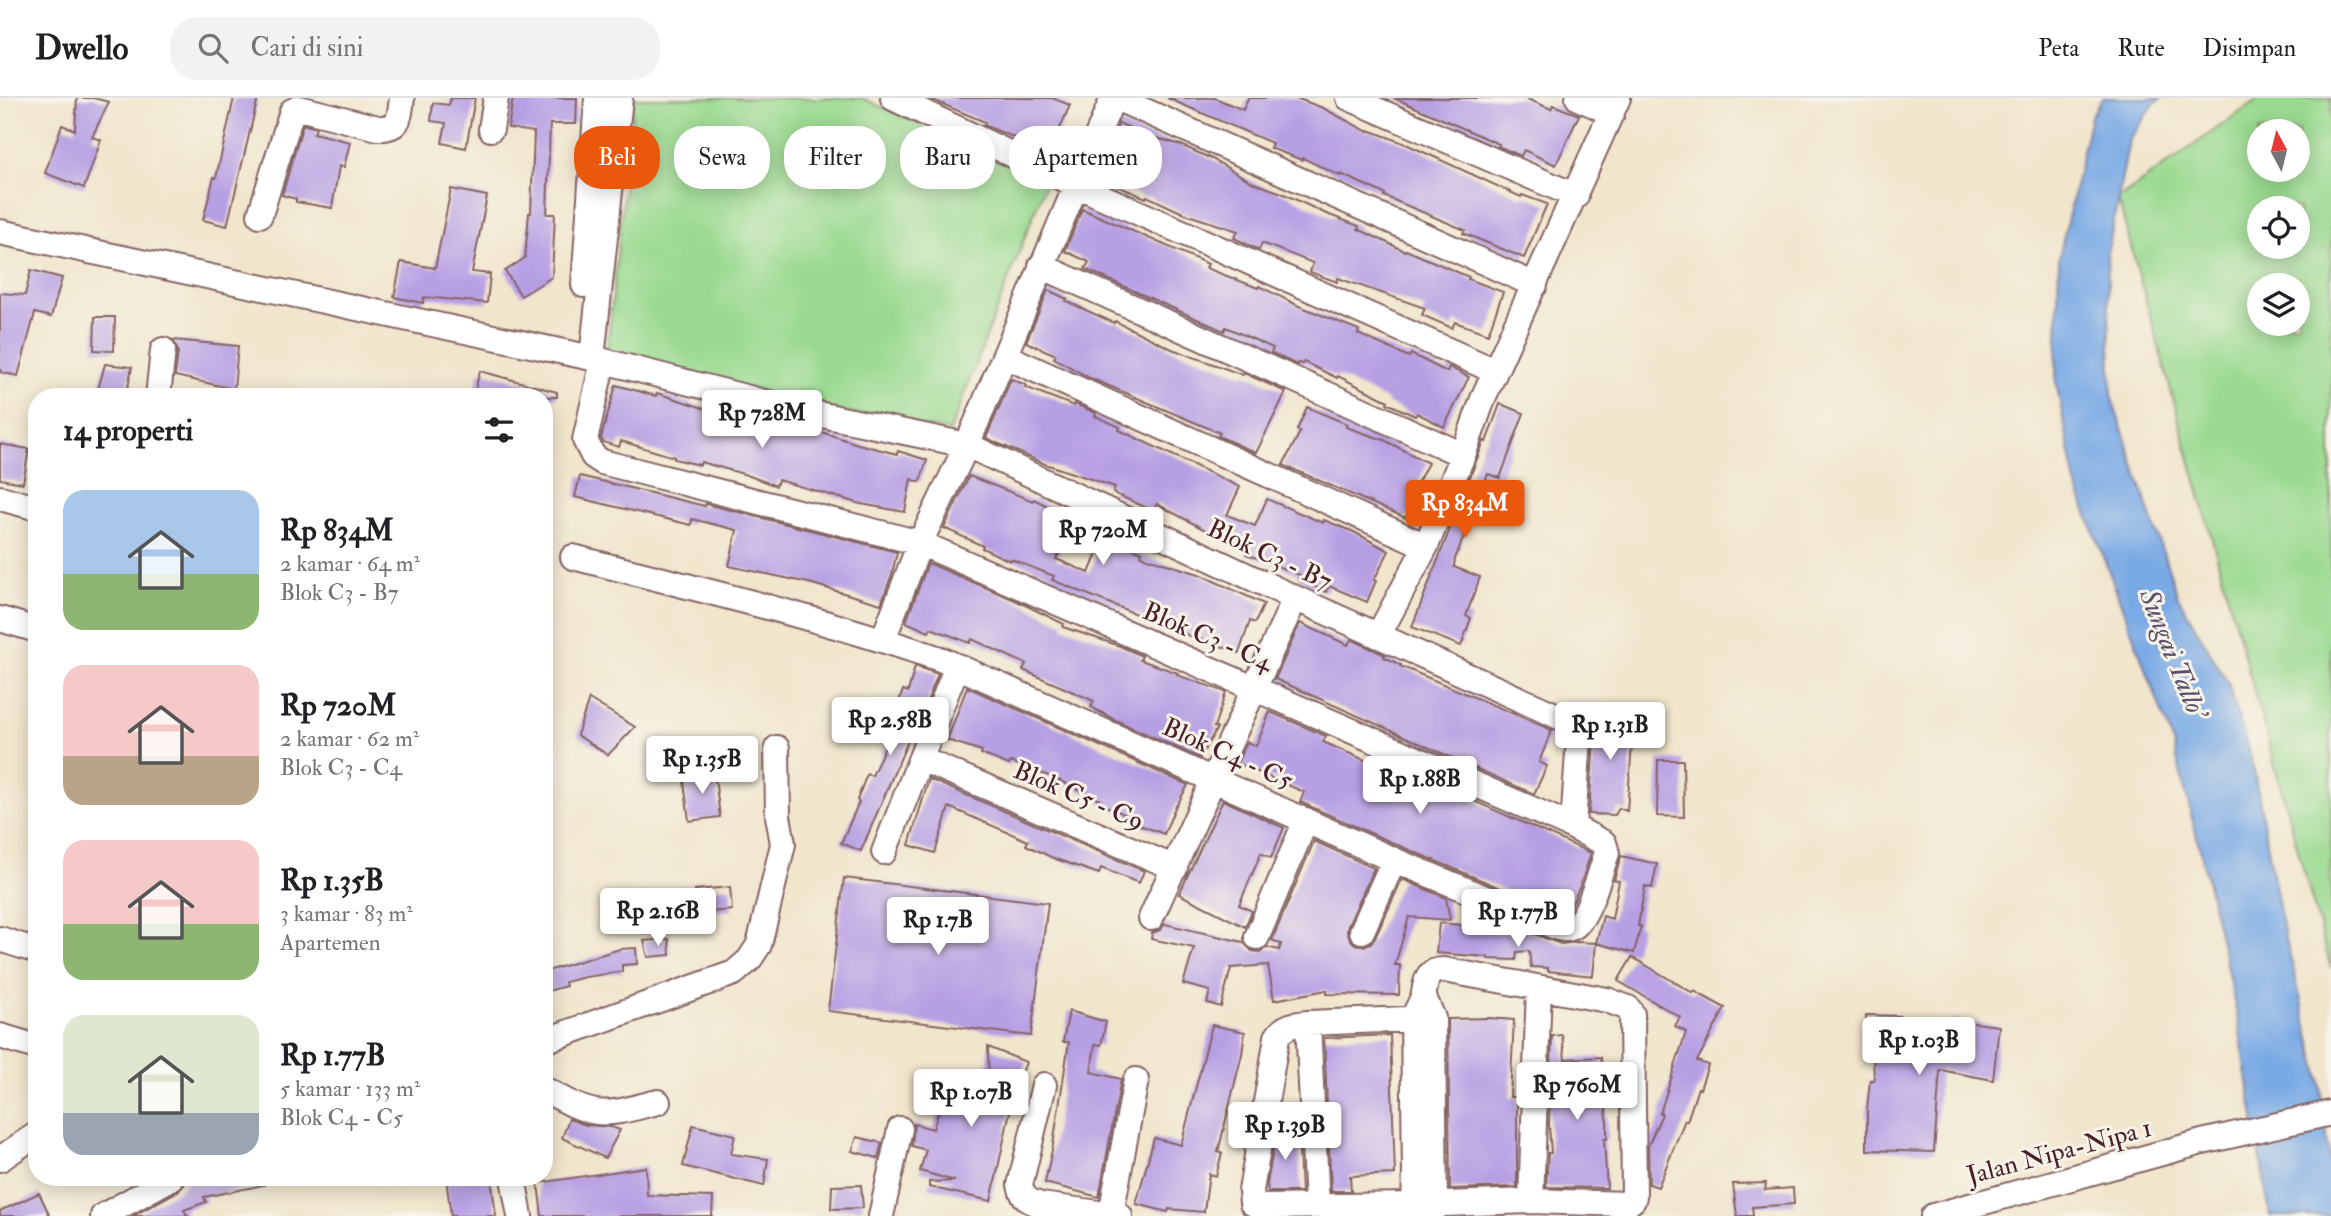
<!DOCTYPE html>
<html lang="id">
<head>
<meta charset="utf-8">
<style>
	:root { --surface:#fff; --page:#f2f2f2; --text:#202124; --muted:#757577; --line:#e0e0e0; --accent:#ea580c }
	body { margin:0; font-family:"IM FELL Double Pica",serif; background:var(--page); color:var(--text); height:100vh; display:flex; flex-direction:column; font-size:26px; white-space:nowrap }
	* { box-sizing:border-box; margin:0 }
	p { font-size:23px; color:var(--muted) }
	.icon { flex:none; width:38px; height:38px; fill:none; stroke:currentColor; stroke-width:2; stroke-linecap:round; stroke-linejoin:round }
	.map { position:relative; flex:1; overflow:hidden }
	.side { position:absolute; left:28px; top:290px; width:525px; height:798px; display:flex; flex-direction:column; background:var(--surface); border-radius:28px; box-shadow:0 4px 18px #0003 }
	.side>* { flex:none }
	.hud { position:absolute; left:574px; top:28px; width:665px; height:63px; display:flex; gap:14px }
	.needle { width:46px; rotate:353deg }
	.buttons { position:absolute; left:2247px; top:21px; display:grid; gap:14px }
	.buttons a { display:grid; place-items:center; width:63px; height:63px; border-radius:50%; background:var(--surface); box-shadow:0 4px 18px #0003; font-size:35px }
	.price { position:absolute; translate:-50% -60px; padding:0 16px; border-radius:7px; background:#fff; color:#222; font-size:23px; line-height:46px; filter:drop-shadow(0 2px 4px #0008) }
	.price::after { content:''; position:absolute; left:50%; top:42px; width:21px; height:16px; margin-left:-10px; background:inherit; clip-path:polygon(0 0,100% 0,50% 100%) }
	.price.selected { background:var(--accent); color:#fff }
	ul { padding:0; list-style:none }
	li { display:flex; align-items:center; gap:21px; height:175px; padding:0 35px }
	li span { display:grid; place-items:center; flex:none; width:196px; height:140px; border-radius:21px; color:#555 }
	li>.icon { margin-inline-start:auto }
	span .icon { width:84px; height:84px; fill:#fffc; stroke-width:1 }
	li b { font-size:30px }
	h2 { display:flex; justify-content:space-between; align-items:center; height:84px; padding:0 35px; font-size:30px }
	.pill { padding:0 24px; border-radius:28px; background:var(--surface); box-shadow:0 4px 18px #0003; font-size:24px; line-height:63px }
	.pill.selected { background:var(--accent); color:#fff }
	header { display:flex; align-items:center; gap:42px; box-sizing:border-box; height:98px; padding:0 35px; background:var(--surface); border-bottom:2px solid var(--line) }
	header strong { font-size:33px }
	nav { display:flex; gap:38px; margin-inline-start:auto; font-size:24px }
	.search { width:490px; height:63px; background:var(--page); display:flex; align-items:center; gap:18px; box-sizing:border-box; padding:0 24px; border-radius:28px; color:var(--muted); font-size:26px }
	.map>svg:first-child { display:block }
	.green { fill:#9ada90; stroke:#727c5e; stroke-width:2; fill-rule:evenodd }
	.water { fill:#7aaae5; stroke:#626488; stroke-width:2 }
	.building { fill:#b79fe4 }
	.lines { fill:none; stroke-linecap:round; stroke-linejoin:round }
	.minor-casing { stroke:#846463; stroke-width:28 }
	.minor { stroke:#fff; stroke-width:24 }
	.labels { text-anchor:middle; stroke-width:6; stroke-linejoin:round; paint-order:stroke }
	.street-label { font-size:26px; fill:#4a1f2b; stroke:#f7f3e8 }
	.water-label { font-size:28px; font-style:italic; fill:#5b506c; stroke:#f7f3e8 }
</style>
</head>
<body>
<header>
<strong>Dwello</strong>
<div class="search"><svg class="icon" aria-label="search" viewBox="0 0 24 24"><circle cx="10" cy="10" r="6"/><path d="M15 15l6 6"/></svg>Cari di sini</div>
<nav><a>Peta</a><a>Rute</a><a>Disimpan</a></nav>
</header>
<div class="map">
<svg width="2331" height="1118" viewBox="0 0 2331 1118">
	<rect width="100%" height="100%" fill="#f7f3e8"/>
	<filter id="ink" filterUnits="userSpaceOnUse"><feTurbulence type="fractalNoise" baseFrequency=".0143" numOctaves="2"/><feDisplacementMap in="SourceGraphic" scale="14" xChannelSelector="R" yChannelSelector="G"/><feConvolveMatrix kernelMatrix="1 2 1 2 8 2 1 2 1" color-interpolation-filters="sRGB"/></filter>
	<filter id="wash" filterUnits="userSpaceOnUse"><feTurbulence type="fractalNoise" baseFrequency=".00686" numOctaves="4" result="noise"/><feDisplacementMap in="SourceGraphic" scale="28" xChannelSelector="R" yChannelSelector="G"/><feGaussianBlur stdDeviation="1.57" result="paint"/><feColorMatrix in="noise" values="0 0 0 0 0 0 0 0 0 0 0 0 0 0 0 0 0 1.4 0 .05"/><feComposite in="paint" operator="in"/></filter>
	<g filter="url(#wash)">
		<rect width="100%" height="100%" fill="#f1e5cc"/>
		<!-- green -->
		<path class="green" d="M634,0H862L1046,84L950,333L809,307L607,253Z
			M2260,0H2331V871L2118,101ZM2259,33H2298V72H2259ZM2259,110H2298V149H2259ZM2259,187H2298V226H2259Z"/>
		<!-- water -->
		<path class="water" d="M2103,0H2162L2154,6L2129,42L2107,159L2112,301L2178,499L2228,585L2253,668L2282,825L2319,977L2331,1070V1118H2270L2237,916L2201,755L2172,641L2076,386L2056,284L2059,160L2091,18Z"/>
		<g id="blocks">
			<!-- building -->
			<path class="building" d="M77,0H93L109,4L92,39L101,42L84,90L45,75L62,27L75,32Z
				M234,0H258L227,128L203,122L214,79L216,80Z
				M451,0H475L466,50L442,45L446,25L431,23L433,5L449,7Z
				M513,0H577L576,26H550L547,116H555L552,179L521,198L505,173L525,160L529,115H531L534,34L508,30Z
				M928,0H1052L1070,7L1050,54L991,30L984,27L985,24Z
				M1167,0H1215L1243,12L1248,0H1296L1323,10L1368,34L1369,32L1406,46L1521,99L1522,97L1547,106L1524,160L1463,135L1465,132L1384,98L1385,96L1341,76L1340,78L1303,60L1302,62L1270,50L1272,45Z
				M1394,0H1525L1551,11L1553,7L1579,17L1556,67L1524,52L1521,58L1498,48L1499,46Z
				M1119,25L1143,36L1181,47L1212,61L1254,85L1282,95L1324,115L1359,128L1358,131L1405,153L1406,152L1469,179L1468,181L1503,194L1488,236L1455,224L1452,230L1422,217L1425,210L1338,180L1337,184L1310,174L1313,165L1262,145L1259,152L1234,140L1238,133L1185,116L1147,98L1146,100L1096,79Z
				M303,26L316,30L314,35L350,44L344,69L339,68L332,110L296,104V101L282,97Z
				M451,91L487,98L472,174L490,176L487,205L424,199L423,205L394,199L401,164L435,170Z
				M1082,111L1208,166L1206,170L1258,190L1259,188L1299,208L1359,232L1358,236L1409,259L1411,256L1447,274L1449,269L1469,279L1444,329L1417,315L1415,318L1387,305L1388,303L1338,278L1337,280L1304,264L1303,266L1298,265L1297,267L1271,255L1273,250L1226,229L1224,233L1085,171L1089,164L1065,153Z
				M31,172L62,180L51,219L35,215L18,278L0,274V195L25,197Z
				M1048,192L1067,201L1066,203L1114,225L1115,223L1172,251L1243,277L1244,275L1286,294L1256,355L1218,338L1220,335L1090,280L1054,260L1056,257L1026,244Z
				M95,219H115L114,253L94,252Z
				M173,242L238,248L234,291L175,278L178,253Z
				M105,266L132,269L126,299H96Z
				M480,273L557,294V299H473Z
				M1011,281L1026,287L1025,289L1074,308L1075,306L1096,315L1095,318L1120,329L1119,332L1240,389L1227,417L1255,428L1267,401L1323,425L1324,422L1354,434L1389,453L1374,482L1376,483L1367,504L1329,488L1326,494L1298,481L1300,477L1246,456L1248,450L1209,434L1157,406L1154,413L1113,395L1115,389L1045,366L986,340Z
				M616,287L656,298L657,295L737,321L738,317L775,329L776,326L817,335L818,333L858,346L897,356L898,353L927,362L920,384L911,381L905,414L861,406L778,382L776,388L747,377L701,364L700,367L674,361V359L621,343L619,349L603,344L601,340Z
				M1500,306L1524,315L1500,380L1488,376L1455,461L1454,469L1480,479L1466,518L1471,520L1461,548L1412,529L1484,343L1486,344Z
				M1307,309L1347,326L1346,329L1384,342L1428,365L1411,397L1416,399L1406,420L1283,367L1300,334L1297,332Z
				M0,346L29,351L23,385L0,381Z
				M580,378L705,408L706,406L897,454L892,476L881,506L809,485L729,468L737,432L692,421L691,427L575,399Z
				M969,378L1033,403L1034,401L1075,422L1056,461L1089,475L1104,439L1142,454L1141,458L1199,476L1264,506L1255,525L1250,523L1239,555L1201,541L1200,542L1052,482L1054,478L1011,461L1010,463L982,450L983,448L944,430Z
				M928,465L1015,502L1064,526L1063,529L1120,548L1142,558L1140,562L1178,575L1177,577L1226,594L1214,629L1217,630L1200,660L1113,621L1091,609L1094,603L1023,572L1026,566L972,541L970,545L931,530L929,534L906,524Z
				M1300,525L1348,547L1351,541L1385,557L1384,559L1401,567L1400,568L1552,632L1539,664L1547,668L1534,696L1275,581Z
				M915,568L938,576L916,631L914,635L912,634L894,675L861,753L841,745L859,704L857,702L867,676L872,678L894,628L891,627L903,592L908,594Z
				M967,589L1188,687L1177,707H1176L1164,736L1134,725L1136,721L1099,705L1100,702L1054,680L1011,664L1009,667L981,656L982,653L947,642Z
				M589,601L635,629L608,657L577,637Z
				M1583,612L1634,619L1627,713L1619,710L1615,717L1589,716L1594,641L1590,627L1583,618Z
				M1270,614L1326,638L1323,644L1367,663L1443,696L1445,690L1591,755L1580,788L1569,812L1566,816L1560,815L1400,748L1300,704L1304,694L1237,665L1247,644L1256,648Z
				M1658,662H1683L1684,719L1657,718Z
				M714,672L720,719L689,723L683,676Z
				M929,681L1144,773L1139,785L1101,770L1099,776L1053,760L1026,747L1028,743L949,709L935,755L909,747Z
				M1223,702L1284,730L1271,760L1261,755L1239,807L1252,813L1245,829L1179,796Z
				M1314,743L1374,770L1348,828L1347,834L1350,841L1355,846L1364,848L1371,845L1375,840L1402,781L1446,800L1450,822L1409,819L1395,867H1400L1399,897L1327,896V892L1274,902L1268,867L1231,870L1221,909L1207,905L1210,893L1183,886L1194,850L1151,841L1152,835L1160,832L1165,826L1243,844L1252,853L1260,854L1267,849L1279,852L1281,846L1272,842Z
				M1621,758L1657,766L1652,790L1645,788L1638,828H1641L1634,855L1596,845L1603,818L1612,821L1619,783L1614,782Z
				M844,780L1048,805L1031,938L828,913Z
				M730,789L732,812L697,815L695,792Z
				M1439,825L1462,827V832L1523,835L1524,832L1561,846L1577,844L1596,845L1593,878L1548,873V870L1531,869L1529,853L1517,854L1516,862L1488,861V859L1436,855Z
				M669,841L670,857L648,859L644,843Z
				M636,850L637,866L622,867V874L585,879L565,884L566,888L544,894V874L620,851Z
				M1632,859L1693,895L1694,893L1725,910L1697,963L1708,967L1700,991L1698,990L1687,1023L1685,1022L1658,1089L1649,1086L1648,1048L1662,1016L1660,1015L1686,934L1675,928L1680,919L1618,883Z
				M1069,913L1106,924L1101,947L1095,946L1091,974L1121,981L1099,1099L1045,1085L1053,1047L1069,944H1063Z
				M1866,917L1899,918L1897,928L1950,930L1952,922L1999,928L1993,982L1940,972L1934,1054L1867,1052V1012L1870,982H1874L1872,934H1867Z
				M1489,920L1514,922L1510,999H1517V1089L1450,1091L1448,921Z
				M1212,927L1245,934L1242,956L1218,1054L1222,1055L1216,1078L1209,1076L1204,1114L1169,1111L1168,1114L1136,1106L1154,1040L1181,1047Z
				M1390,937L1395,1076L1350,1078L1351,1093H1331L1324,940Z
				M1562,937L1565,961L1601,959L1607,1022V1041H1604L1607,1090L1546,1089L1548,1055H1551L1549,1027L1552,938Z
				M988,949L1026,964L1013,999L991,1103L929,1089V1084L955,1083L920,1073L926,1052L912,1048L914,1026L933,1031L951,975L989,987Z
				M569,1021L586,1027L611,1029L620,1032L605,1060L562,1040Z
				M693,1027L735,1037L731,1056L768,1061L764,1088L683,1068Z
				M1298,1029L1301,1094H1268L1267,1085L1277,1030Z
				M857,1039L882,1045L878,1060L852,1053Z
				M646,1069L647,1097L713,1099L712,1118H542L538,1085Z
				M186,1080H264V1087L204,1099L206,1104L184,1112L188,1118H133L178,1093L184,1087Z
				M446,1080H491L496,1118H451Z
				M1766,1085L1765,1092L1793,1090L1794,1106L1752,1109L1753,1118H1737L1733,1086Z
				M861,1087L863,1110L831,1111L832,1088Z
				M39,1095L50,1118H0V1113Z"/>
		</g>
	</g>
	<g filter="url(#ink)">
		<use href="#blocks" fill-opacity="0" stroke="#846463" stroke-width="2"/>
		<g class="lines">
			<!-- minor casing -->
			<g class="minor-casing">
				<path id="minor" d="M893,0L1076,87L1495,273
					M1116,0L1535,187
					M1349,0L1576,98
					M1578,0L1612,15
					M491,31L496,0
					M260,117L292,13L299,10L378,30C401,31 399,19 402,0
					M0,134L592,260L784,309L967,347L1295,500L1566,622L1576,632L1579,640L1573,729
					M1041,168L1463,357
					M584,187L597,0
					M1005,258L1426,448
					M592,260L620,0
					M158,299L163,252
					M0,400L37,410
					M573,459C697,491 822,520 943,562L1394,762L1555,829C1563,831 1569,833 1576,827C1590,815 1600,774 1607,755L1604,745L1573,729L920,445L602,364L593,358L585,342L603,263
					M0,521L37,532
					M1378,538L1426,448L1463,357L1484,298L1618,0
					M883,542L920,445L967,347L1113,0
					M921,661L1175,770
					M884,754L957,568
					M1151,820L1295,500
					M1362,833L1394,762
					M1257,839L1306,722
					M0,841L37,853
					M1426,904L1433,920L1435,1108L1432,1118
					M1308,925C1295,926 1284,927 1277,939L1251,1093L1252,1105L1261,1109L1414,1107L1531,1103L1628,1106L1633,1102L1634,1098L1632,916L1628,910L1607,902L1444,872C1424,872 1427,884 1423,899C1420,906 1416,914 1413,920L1415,1074L1414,1107L1411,1118
					M0,938L37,949
					M544,943L734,875L749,862L759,847L783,746L778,718L777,650
					M1044,987L1020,1087C1023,1101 1029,1103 1041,1107L1120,1118
					M544,991C560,1000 578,1011 596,1014C616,1017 639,1008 658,1004
					M0,1061L37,1036
					M513,1080L520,1118
					M1531,1103L1539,890
					M1317,1108L1308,925L1433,920
					M1111,1116L1136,982
					M103,1118L171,1080
					M881,1118L900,1031
					M1933,1118L2202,1044L2331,1015"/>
			</g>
			<!-- minor -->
			<use href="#minor" class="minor"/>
		</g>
	</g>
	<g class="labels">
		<!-- street labels -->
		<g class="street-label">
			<text transform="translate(1270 456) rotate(25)" y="9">Blok C3 - B7</text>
			<text transform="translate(1208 538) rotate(23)" y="9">Blok C3 - C4</text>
			<text transform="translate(1228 655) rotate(24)" y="9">Blok C4 - C5</text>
			<text transform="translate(1079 697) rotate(23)" y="9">Blok C5 - C9</text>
			<text transform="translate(2059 1053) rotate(-15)" y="9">Jalan Nipa-Nipa 1</text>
		</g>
		<!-- water labels -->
		<g class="water-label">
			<text transform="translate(2174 555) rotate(68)" y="10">Sungai Tallo'</text>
		</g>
	</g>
</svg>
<div class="buttons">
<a><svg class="needle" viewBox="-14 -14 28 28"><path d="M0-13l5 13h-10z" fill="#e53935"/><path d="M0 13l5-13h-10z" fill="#757577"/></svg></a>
<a><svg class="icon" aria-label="locate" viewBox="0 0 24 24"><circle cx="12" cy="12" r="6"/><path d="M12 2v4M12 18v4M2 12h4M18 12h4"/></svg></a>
<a><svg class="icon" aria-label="layers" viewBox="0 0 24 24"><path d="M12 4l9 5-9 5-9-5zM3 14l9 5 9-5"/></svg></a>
</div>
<b class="price" style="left:762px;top:352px">Rp 728M</b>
<b class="price selected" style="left:1465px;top:442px">Rp 834M</b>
<b class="price" style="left:1103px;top:469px">Rp 720M</b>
<b class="price" style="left:890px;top:659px">Rp 2.58B</b>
<b class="price" style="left:1610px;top:664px">Rp 1.31B</b>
<b class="price" style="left:702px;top:698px">Rp 1.35B</b>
<b class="price" style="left:1420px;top:718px">Rp 1.88B</b>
<b class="price" style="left:658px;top:850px">Rp 2.16B</b>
<b class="price" style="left:1518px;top:851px">Rp 1.77B</b>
<b class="price" style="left:938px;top:859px">Rp 1.7B</b>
<b class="price" style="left:1919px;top:979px">Rp 1.03B</b>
<b class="price" style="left:1577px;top:1024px">Rp 760M</b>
<b class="price" style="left:971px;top:1031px">Rp 1.07B</b>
<b class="price" style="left:1285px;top:1064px">Rp 1.39B</b>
<div class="hud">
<a class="pill selected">Beli</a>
<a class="pill">Sewa</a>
<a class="pill">Filter</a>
<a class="pill">Baru</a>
<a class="pill">Apartemen</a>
</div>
<section class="side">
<h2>14 properti<svg class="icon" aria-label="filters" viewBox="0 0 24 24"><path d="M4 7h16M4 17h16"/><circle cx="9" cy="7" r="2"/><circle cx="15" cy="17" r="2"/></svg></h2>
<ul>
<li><span style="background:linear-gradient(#a9c7e8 60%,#8fb573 0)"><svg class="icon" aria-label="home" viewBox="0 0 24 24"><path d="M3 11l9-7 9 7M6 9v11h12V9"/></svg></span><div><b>Rp 834M</b><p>2 kamar · 64 m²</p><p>Blok C3 - B7</p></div></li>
<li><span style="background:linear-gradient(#f6c9c9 65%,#b9a48a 0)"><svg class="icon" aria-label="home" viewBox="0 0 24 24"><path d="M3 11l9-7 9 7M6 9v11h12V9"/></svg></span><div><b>Rp 720M</b><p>2 kamar · 62 m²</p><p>Blok C3 - C4</p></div></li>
<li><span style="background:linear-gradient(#f6c9c9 60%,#8fb573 0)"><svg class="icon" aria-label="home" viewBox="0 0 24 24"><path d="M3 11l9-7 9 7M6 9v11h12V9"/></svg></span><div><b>Rp 1.35B</b><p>3 kamar · 83 m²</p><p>Apartemen</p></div></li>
<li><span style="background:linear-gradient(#dfe7d0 70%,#9aa5b1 0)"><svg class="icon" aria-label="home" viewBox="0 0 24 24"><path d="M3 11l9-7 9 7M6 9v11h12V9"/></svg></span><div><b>Rp 1.77B</b><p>5 kamar · 133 m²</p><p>Blok C4 - C5</p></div></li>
</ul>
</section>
</div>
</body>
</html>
